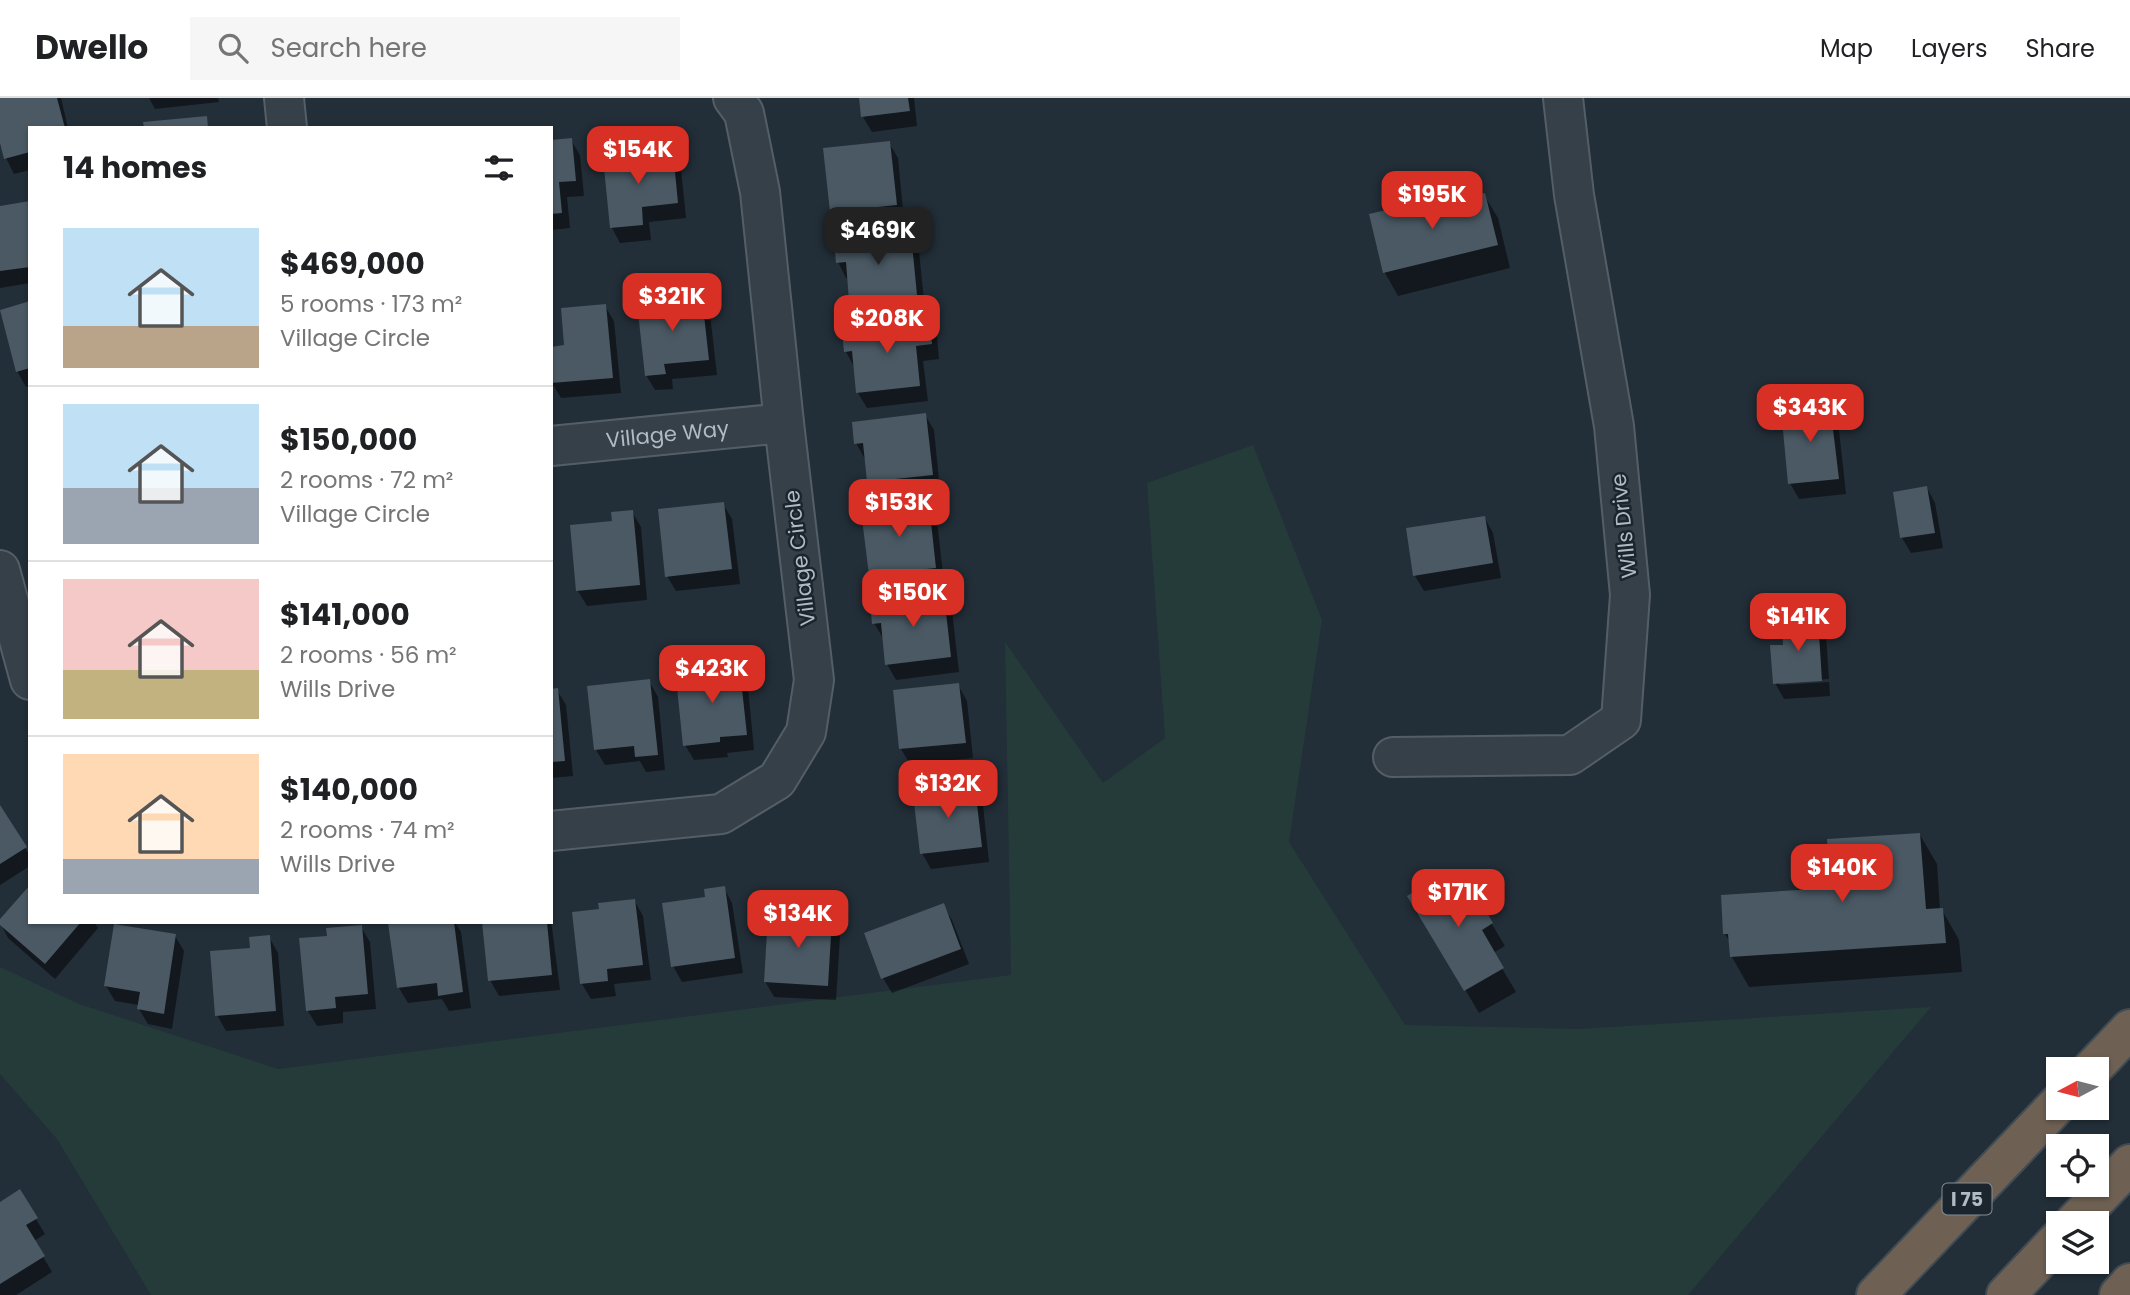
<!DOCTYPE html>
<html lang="en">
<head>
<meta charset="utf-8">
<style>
	:root { --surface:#fff; --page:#f6f6f6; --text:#202124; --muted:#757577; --line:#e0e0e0; --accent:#d93025 }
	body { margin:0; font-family:Poppins,sans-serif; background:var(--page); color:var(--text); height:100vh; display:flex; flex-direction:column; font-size:26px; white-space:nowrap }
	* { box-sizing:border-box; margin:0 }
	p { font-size:23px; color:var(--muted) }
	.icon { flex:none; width:38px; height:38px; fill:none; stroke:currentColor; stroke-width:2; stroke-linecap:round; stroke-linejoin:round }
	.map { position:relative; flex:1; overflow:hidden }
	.side { position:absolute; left:28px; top:28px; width:525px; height:798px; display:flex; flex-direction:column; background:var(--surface); border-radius:0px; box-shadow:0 2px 5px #0004 }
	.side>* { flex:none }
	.needle { width:46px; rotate:263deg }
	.controls { position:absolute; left:2046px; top:959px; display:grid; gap:14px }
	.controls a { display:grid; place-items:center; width:63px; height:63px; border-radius:0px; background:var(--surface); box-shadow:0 2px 5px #0004; font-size:35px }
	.price { position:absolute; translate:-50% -60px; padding:0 16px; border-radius:14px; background:var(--accent); color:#fff; font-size:23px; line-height:46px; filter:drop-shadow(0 2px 4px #0008) }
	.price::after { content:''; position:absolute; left:50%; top:42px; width:21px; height:16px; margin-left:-10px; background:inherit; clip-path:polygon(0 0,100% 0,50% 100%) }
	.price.active { background:#222; color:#fff }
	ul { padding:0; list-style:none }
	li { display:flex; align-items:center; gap:21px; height:175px; padding:0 35px }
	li+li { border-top:2px solid var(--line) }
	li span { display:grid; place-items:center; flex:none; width:196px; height:140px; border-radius:0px; color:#555 }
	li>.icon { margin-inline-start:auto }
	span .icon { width:84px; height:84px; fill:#fffc; stroke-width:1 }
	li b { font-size:30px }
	h2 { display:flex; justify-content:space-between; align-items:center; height:84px; padding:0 35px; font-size:30px }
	header { display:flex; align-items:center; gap:42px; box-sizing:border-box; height:98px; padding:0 35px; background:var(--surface); border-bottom:2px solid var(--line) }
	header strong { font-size:33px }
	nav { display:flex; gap:38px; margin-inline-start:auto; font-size:24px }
	.search { width:490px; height:63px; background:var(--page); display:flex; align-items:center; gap:18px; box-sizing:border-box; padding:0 24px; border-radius:0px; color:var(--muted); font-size:26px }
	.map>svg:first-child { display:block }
	.green { fill:#253b3a }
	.shadow { fill:#0007 }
	.building { fill:#4a5964 }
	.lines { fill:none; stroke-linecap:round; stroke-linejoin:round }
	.minor-casing { stroke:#545e67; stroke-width:42 }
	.motorway-casing { stroke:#414b54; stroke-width:42 }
	.minor { stroke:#364049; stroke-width:38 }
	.motorway { stroke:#6e6153; stroke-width:38 }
	.labels { text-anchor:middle; stroke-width:5; stroke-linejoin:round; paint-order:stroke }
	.shield { fill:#1b252d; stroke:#848e97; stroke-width:2 }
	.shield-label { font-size:19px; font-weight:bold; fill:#b1bbc5 }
	.street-label { font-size:21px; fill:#b1bbc5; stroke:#1b252d }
</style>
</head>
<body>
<header>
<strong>Dwello</strong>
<div class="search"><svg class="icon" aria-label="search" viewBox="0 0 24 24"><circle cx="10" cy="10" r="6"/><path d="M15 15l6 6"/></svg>Search here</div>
<nav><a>Map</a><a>Layers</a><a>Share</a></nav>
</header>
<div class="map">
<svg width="2130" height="1197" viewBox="0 0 2130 1197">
	<rect width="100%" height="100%" fill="#222e38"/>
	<!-- green -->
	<path class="green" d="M1253,347L1322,522L1289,744L1405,927L1580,931L1931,909L1688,1197H151L57,1041L0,976V869L79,906L278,971L1011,877L1005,544L1103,685L1165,640L1147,385Z"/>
	<!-- shadow -->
	<path class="shadow" d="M0,0H61L68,30H30V72L14,76L6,60L0,37Z
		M149,0H218L219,4L155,11Z
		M861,0H914L917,28L872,34L863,19Z
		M571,42L580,57L584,98L567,99L570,130L551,132V44Z
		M889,45L898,60L904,122L841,129L832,114L825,52Z
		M672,55L681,71L686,120L649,124L651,142L620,145L612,130Z
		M1484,97L1498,120L1510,170L1398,198L1385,175L1371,118L1440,107Z
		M30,105V185L0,190V110Z
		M910,137L919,153L925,212L860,218L851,202L849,180H846L838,164Z
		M701,201L710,216L717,277L672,281L673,291L655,292L646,277Z
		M30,205V288L26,289L17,273Z
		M605,208L614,223L621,295L561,300L552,285L551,277L566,249Z
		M928,224L937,239L939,261L923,263L928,303L867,310L858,295L855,270L846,254Z
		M1830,308L1838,323L1846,396L1799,401L1790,385Z
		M925,317L934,332L940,392L878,399L869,384L865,361L856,345Z
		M1927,390L1935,405L1943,450L1911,455L1902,440L1895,395Z
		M723,406L732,421L740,486L676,493L667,478Z
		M929,407L937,423L944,485L879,492L870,476Z
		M632,414L641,429L647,502L587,508L578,493L614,425Z
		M1484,419L1493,435L1501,480L1424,493L1415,478Z
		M943,498L952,513L959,574L896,582L887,566L883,540L874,525Z
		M1817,521L1826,537L1829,581L1780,584V587L1829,584L1830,598L1784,601L1775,585L1785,548Z
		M738,565L747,580L754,652L727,655L728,659L694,662L685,647L714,578Z
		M649,583L658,599L665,672L646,674L640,663L605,667L596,652Z
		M958,587L967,603L973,660L910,666L901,651L895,594Z
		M557,592L566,607L573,678L551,680V593Z
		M974,691L983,707L989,764L931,771L922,755Z
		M0,710L30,758V768L0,787Z
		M1920,737L1937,766L1940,812H1942L1959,842L1962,874L1749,889L1732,859L1731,846L1725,836L1832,791Z
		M1469,788L1505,848L1493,855L1516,894L1479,915L1410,798L1455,797Z
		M724,790L732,805L743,875L682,884L673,868Z
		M634,802L643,818L651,882L614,886L616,898L591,901L582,886L600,812Z
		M943,807L952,822L969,866L892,895L883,880Z
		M551,822L560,892L499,898L490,882L484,824H551Z
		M831,822L840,838L836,902L774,899L765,883Z
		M0,824H94L98,830L55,881L8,840Z
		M409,824H455L461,834L471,910L449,913L442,901L408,905L399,890L390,827Z
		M361,829L370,844L376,911L343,914V925L317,928L308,913L329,839Z
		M175,838L184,853L172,931L148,926L139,911V907L115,903L106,888Z
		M269,839L278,855L284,928L226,933L217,917Z
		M0,1106L36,1121L45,1136L34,1143L52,1174L16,1197H0Z"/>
	<!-- building -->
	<path class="building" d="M0,0H57L65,30H30V54L4,61L0,45Z
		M859,0H908L910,13L861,19Z
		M207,18L208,30H144L143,24Z
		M572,40L576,83L559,84L562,115L551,116V42Z
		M890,43L897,107L830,114L823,50Z
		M673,53L678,105L642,109L643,127L610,130L603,60Z
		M1485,95L1498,147L1383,175L1369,116L1438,100L1440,105Z
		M30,103V169L0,173V108Z
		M911,135L917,197L849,203L846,164L836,165L834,143Z
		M702,199L709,262L664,266L666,276L645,278L637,205Z
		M30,203V270L16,274L0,212Z
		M606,206L613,280L551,285V249L564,247L561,210Z
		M929,222L932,246L916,248L920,288L856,295L852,253L844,254L842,232Z
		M1830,306L1839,381L1788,386L1781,311Z
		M926,315L933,377L867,384L863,345L854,346L852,324Z
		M1927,388L1935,435L1900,440L1893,394Z
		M724,404L732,471L665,479L658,411Z
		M929,406L936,470L869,477L861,413Z
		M633,412L640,487L576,493L570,427L612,423L611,414Z
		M1485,418L1493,465L1413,478L1406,430Z
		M944,496L951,559L885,567L881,525L872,526L870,504Z
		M1818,520L1822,583L1773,586L1770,547H1783L1782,522Z
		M739,563L747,637L720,639V644L683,648L676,580L712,576L711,566Z
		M650,581L658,657L635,659L634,648L594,652L587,588Z
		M959,585L966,645L899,651L893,592Z
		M558,590L565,663L551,664V591Z
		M975,689L982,749L920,756L913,696Z
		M0,707L27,749L0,766Z
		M1920,735L1926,811L1943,810L1946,845L1730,859L1728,836H1723L1721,797L1830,790L1827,741Z
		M1444,775L1455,794L1470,785L1493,825L1482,832L1504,870L1464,893L1407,798Z
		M30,787V824H81L45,866L0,827V821Z
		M725,788L735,860L671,869L662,805L705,799L704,791Z
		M635,801L643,867L607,871L608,883L580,886L572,814L599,811L598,805Z
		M944,805L961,851L881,881L864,835Z
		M768,817L832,821L828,888L764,884Z
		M396,824H454L463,894L438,898L437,885L397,890L388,825Z
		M482,824H547L552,877L488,883Z
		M114,826L176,836L164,916L137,911L140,894L104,888Z
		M362,827L368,896L335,899L336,910L306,913L299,840L327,838L326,830Z
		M270,837L276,913L215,918L210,853L250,850L249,839Z
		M20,1091L38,1120L26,1127L45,1158L0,1186V1104Z"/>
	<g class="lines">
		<!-- minor casing -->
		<g class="minor-casing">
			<g id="minor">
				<path d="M284,0L287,30"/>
				<path id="s1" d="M551,348L784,325"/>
				<path d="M0,472L30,582"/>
				<path d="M1393,659L1570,657L1621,622L1630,497L1614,328L1574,97L1563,0"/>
				<path d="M551,733L721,716L777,682L806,634L814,582L784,325L760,94L744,15L733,0"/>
			</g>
		</g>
		<!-- motorway casing -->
		<g class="motorway-casing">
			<path id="motorway" d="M2092,971L2130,931
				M2074,1125L2130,1066
				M1876,1197L2058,1006
				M2006,1197L2058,1142
				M2119,1197L2130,1185"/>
		</g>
		<!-- minor -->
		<use href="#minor" class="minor"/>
		<!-- motorway -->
		<use href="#motorway" class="motorway"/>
	</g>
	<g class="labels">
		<!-- shield labels -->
		<rect class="shield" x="1942.5" y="1085.5" width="49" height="31" rx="5"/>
		<g class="shield-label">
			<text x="1967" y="1108">I 75</text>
		</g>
		<!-- street labels -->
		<g class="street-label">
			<text dy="7" stroke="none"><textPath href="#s1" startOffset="117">Village Way</textPath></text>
			<text transform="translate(1624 428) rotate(-96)" y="7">Wills Drive</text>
			<text transform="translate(800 460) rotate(-97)" y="7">Village Circle</text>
		</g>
	</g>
</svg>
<div class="controls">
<a><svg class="needle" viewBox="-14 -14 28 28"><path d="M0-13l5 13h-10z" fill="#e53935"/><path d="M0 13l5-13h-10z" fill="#757577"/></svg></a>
<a><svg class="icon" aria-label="locate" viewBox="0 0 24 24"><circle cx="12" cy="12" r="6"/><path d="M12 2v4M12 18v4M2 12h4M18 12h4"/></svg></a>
<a><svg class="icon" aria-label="layers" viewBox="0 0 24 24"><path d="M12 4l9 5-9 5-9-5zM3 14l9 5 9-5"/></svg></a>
</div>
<b class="price" style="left:638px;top:88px">$154K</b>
<b class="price" style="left:1432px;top:133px">$195K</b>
<b class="price active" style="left:878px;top:169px">$469K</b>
<b class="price" style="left:672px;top:235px">$321K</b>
<b class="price" style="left:887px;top:257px">$208K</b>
<b class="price" style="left:1810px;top:346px">$343K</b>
<b class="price" style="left:899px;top:441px">$153K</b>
<b class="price" style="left:913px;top:531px">$150K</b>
<b class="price" style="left:1798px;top:555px">$141K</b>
<b class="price" style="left:712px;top:607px">$423K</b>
<b class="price" style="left:948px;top:722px">$132K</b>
<b class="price" style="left:1842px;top:806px">$140K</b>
<b class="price" style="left:1458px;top:831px">$171K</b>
<b class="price" style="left:798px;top:852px">$134K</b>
<section class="side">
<h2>14 homes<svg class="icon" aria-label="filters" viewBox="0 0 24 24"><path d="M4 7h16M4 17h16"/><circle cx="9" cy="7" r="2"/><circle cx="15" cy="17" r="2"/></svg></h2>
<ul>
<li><span style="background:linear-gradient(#bfe0f5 70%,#b9a48a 0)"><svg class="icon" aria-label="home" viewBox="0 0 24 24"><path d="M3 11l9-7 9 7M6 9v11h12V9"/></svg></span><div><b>$469,000</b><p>5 rooms · 173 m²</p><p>Village Circle</p></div></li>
<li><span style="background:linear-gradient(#bfe0f5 60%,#9aa5b1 0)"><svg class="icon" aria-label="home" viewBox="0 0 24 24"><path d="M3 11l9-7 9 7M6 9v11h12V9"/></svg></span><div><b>$150,000</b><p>2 rooms · 72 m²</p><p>Village Circle</p></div></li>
<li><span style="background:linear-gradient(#f6c9c9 65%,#c2b280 0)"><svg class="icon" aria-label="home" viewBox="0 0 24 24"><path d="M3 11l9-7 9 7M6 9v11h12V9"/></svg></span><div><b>$141,000</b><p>2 rooms · 56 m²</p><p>Wills Drive</p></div></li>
<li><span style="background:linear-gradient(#ffd9b3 75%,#9aa5b1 0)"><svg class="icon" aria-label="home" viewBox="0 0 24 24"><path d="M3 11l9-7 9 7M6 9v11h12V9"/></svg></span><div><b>$140,000</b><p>2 rooms · 74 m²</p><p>Wills Drive</p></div></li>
</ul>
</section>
</div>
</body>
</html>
